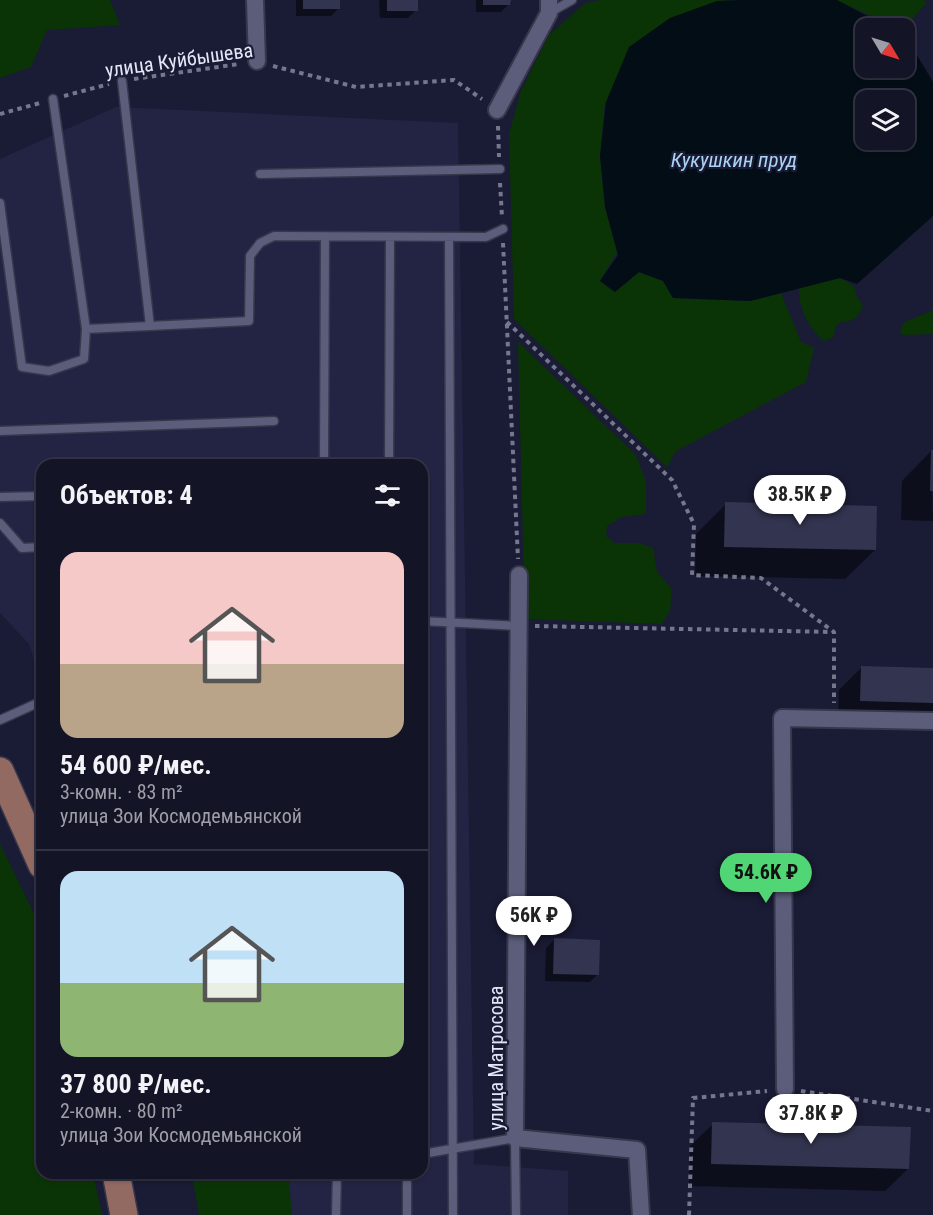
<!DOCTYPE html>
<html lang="ru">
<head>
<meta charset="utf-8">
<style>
	:root { --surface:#141427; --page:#212133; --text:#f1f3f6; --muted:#9d9ea7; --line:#334; --accent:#50d674 }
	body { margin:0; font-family:"Roboto Condensed",sans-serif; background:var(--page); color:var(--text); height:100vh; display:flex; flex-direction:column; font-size:22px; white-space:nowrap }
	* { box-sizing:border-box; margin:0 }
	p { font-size:20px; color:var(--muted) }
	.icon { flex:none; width:33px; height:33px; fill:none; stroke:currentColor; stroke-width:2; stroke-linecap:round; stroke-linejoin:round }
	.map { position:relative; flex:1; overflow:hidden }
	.side { position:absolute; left:36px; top:459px; width:392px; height:720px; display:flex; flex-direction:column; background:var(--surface); border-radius:18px; box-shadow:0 2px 4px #0004,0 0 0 2px var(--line) }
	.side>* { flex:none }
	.needle { width:39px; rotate:128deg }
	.controls { position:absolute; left:855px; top:18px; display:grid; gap:12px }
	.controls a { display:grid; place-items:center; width:60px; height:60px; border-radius:12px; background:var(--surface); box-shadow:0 2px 4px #0004,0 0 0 2px var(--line); font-size:30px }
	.price { position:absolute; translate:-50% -51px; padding:0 14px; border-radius:21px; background:#fff; color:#222; font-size:20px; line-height:39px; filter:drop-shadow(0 2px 3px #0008) }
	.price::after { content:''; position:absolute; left:50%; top:36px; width:18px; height:14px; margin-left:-9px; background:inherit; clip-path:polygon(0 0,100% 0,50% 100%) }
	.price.active { background:var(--accent); color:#111 }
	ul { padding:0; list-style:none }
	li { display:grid; align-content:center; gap:12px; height:318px; padding:0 24px }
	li+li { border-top:2px solid var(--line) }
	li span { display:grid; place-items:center; height:186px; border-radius:18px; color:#555 }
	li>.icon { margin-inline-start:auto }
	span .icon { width:108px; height:108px; fill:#fffc; stroke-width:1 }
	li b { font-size:26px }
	h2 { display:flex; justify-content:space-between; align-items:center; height:72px; padding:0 24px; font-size:26px }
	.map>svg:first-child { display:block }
	.built { fill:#232443 }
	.green { fill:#0b3406 }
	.water { fill:#030d15; fill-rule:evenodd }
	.shadow { fill:#0007 }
	.building { fill:#333550 }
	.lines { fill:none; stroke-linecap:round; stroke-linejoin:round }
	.lane-casing { stroke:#37374c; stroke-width:11 }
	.street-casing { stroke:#37374c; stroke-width:20 }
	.primary-casing { stroke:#37374c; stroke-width:30 }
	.path { stroke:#75778d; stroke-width:4; stroke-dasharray:4.5 4.5; stroke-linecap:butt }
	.lane { stroke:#5b5d7b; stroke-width:8 }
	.street { stroke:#5b5d7b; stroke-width:16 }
	.primary { stroke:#936a62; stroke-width:27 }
	.labels { text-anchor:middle; stroke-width:4.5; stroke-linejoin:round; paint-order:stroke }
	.street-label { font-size:20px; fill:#e5e7f9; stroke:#1a1b34 }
	.water-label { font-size:21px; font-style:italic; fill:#aad3f4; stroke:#1a1b34 }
</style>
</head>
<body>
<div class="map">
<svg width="933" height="1215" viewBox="0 0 933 1215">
	<rect width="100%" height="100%" fill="#1a1b34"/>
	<!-- built -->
	<path class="built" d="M116,107L458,123L474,1164L568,1171V1215H262V1173H422V465H42V684L29,644L0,613V159Z"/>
	<!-- green -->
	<path class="green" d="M0,0H110L120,25L47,30L31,67L0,78Z
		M600,0H741L717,1L605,102L600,156L605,207L617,252L600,281L615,292L639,272L663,281L673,298L750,301L781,293L801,342L814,348L806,382L676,451L667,467L514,319L509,134L521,91L549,35L585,3Z
		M836,0H923L927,2L909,23L878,19Z
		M840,278L855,287L856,295L863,306C858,317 854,322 841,322L836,326L833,338L823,341C808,326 799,310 799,288Z
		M933,310V334L903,335L900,332L903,323Z
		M518,342L636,455L646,482V514L621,517L607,526L606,536L615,543H639L653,548L657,572L672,589L670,611L662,624L525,619Z
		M0,844L42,930V1173H93L102,1215H0Z
		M192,1173H288L292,1215H199Z"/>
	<!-- water -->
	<path class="water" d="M741,0H837L890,28H866V68H904L906,37L933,82V216L857,284L840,278L750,301L673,298L663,281L639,272L615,292L600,281L618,255L605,207L600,156L606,102L629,47L670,18L717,1ZM866,100H904V140H866Z"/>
	<!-- shadow -->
	<path class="shadow" d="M296,0H339V8L331,16H296Z
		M379,0H416V10L408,18H380Z
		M476,0H509V4L501,12H476Z
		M931,451L933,521L901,520L902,481Z
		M726,504L875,550L845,579L695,576L696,534Z
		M862,667L933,669V726L838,723L839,690Z
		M554,940L597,975L590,982L545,981L546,948Z
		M713,1124L908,1169L885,1191L689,1186L690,1146Z"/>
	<!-- building -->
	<path class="building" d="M303,0H340V9H303Z
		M387,0H418V11H387Z
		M483,0H511L510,5H483Z
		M931,450H933V491H930Z
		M725,502L877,506L876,550L724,547Z
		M861,666L933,668V703L860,701Z
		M554,938L600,940L599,975L553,974Z
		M712,1122L911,1127L909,1169L711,1164Z"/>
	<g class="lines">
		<!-- lane casing -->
		<g class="lane-casing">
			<path id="lane" d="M549,13L572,0
				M122,81L150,326L249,321L250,256L260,243L274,236L486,237L503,229
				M53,99L86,329L150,326
				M260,174L500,169
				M0,203L22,367L49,371L84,359L86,329
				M449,237L453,1215
				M0,431L274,421
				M324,465L325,237
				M389,465L390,237
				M0,497L42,496
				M0,523L22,548L42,547
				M422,621L519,626
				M0,720L42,701
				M422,1154L515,1138L516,1215
				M407,1173V1215
				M336,1215L337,1173"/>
		</g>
		<!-- street casing -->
		<g class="street-casing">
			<path id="street" d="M255,0L257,61
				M497,110L549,13V0
				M519,575L515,1138L637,1150L641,1215
				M785,1089L782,718L933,721"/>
		</g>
		<!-- primary casing -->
		<g class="primary-casing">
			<path id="primary" d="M0,771L42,865
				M116,1173L124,1215"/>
		</g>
		<!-- path -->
		<path class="path" d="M273,66L356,87L454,80L482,99
			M134,79L239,64
			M64,96L109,84
			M0,114L40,103
			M498,126L499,157
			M500,183L502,217
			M503,243L518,559
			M507,322L672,480L694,524L692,575L761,578L834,632V703
			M535,626L833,632
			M801,1091L933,1111
			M689,1215L693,1098L767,1091"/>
		<!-- lane -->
		<use href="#lane" class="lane"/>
		<!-- street -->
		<use href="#street" class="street"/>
		<!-- primary -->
		<use href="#primary" class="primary"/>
	</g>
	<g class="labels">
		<!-- street labels -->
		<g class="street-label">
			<text transform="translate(179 60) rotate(-8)" y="7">улица Куйбышева</text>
			<text transform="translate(496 1058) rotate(-90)" y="7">улица Матросова</text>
		</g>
		<!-- water labels -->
		<g class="water-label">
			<text x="734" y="167">Кукушкин пруд</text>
		</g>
	</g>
</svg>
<div class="controls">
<a><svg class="needle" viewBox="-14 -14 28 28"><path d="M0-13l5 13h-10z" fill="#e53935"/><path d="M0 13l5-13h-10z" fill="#9d9ea7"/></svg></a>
<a><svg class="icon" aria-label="layers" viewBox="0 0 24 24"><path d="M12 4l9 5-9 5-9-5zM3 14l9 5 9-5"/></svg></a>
</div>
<b class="price" style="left:800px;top:526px">38.5K ₽</b>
<b class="price active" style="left:766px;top:904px">54.6K ₽</b>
<b class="price" style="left:534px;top:947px">56K ₽</b>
<b class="price" style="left:811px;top:1145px">37.8K ₽</b>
<section class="side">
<h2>Объектов: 4<svg class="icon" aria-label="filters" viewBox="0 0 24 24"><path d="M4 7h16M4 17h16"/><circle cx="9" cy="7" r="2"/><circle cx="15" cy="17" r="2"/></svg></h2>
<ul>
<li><span style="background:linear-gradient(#f6c9c9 60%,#b9a48a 0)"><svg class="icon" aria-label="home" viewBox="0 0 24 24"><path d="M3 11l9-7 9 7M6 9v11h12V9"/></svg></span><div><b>54 600 ₽/мес.</b><p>3-комн. · 83 m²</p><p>улица Зои Космодемьянской</p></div></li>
<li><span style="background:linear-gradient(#bfe0f5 60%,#8fb573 0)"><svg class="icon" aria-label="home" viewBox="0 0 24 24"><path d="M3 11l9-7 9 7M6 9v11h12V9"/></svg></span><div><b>37 800 ₽/мес.</b><p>2-комн. · 80 m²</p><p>улица Зои Космодемьянской</p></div></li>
</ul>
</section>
</div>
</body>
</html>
